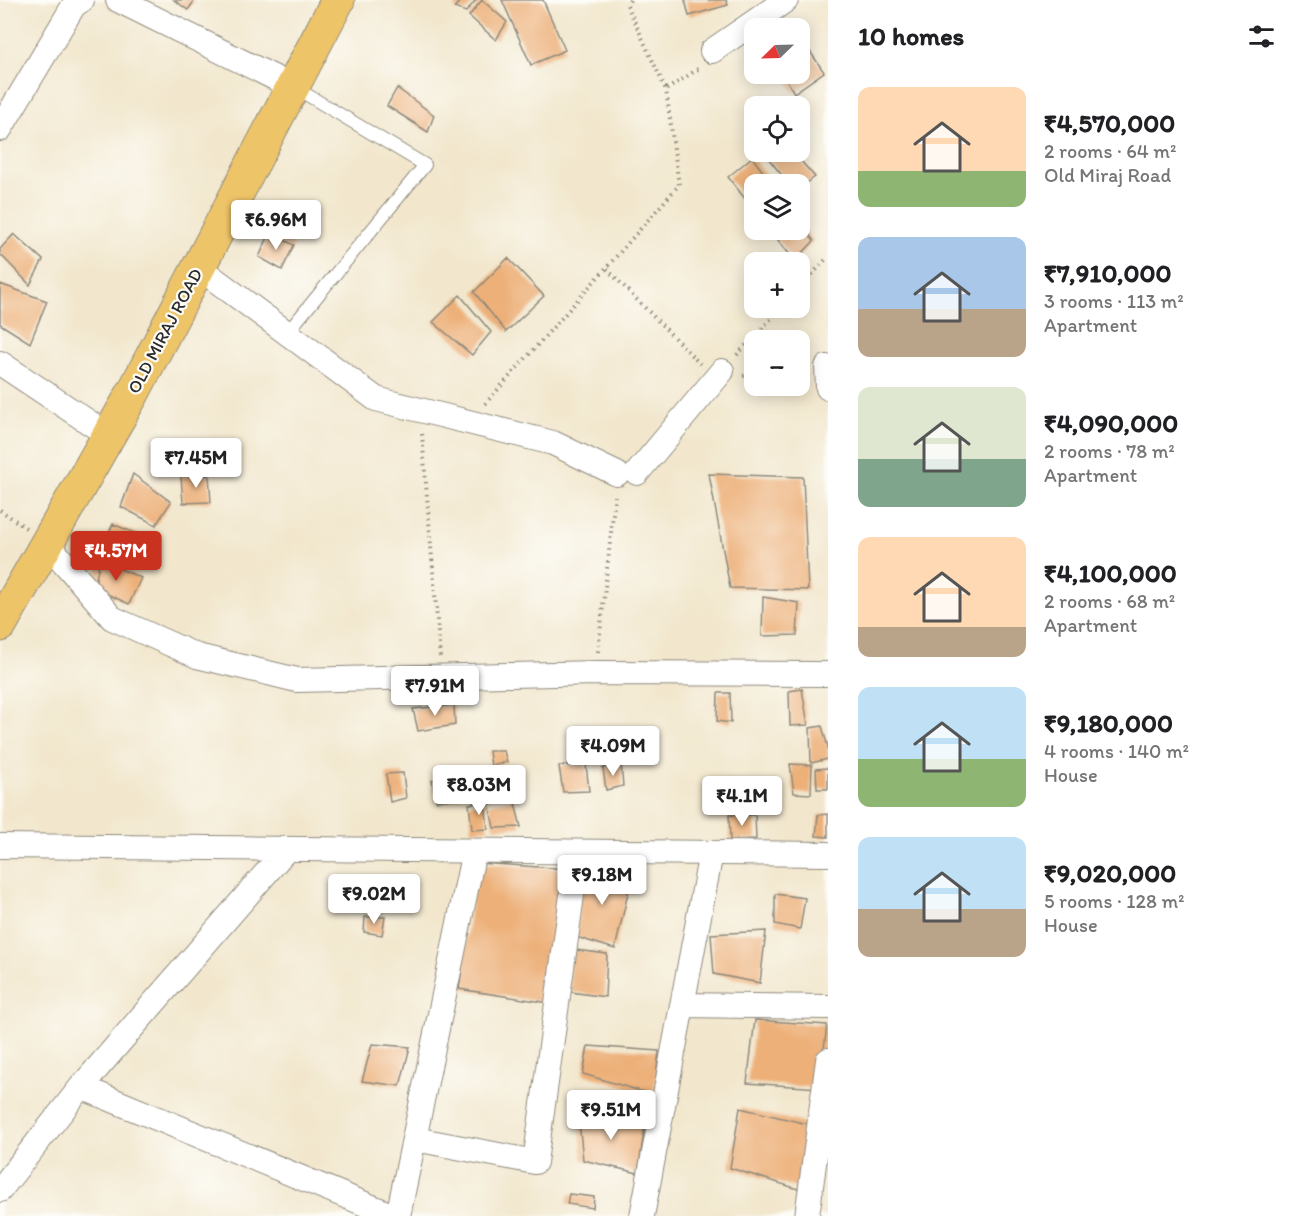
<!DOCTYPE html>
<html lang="en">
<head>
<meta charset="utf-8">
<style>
	:root { --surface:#fff; --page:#f6f6f6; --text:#202124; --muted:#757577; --accent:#c8321e }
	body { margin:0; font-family:Itim,sans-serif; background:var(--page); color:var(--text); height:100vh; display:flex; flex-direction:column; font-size:22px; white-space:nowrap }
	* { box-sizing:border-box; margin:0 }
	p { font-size:20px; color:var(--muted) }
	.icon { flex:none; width:33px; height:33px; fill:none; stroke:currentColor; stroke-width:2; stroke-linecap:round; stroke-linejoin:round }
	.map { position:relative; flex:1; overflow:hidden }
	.side { display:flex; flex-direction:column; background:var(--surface); width:480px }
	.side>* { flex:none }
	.needle { width:39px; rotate:247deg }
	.fabs { position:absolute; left:744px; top:18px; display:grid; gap:12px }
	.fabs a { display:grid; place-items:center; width:66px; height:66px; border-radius:12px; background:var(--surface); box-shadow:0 3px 15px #0003; font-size:30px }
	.price { position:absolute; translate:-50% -51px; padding:0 14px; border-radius:6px; background:#fff; color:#222; font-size:20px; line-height:39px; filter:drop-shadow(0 2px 3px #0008) }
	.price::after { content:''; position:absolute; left:50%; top:36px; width:18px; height:14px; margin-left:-9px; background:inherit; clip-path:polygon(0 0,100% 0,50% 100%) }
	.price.current { background:var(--accent); color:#fff }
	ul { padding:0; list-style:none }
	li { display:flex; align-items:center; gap:18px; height:150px; padding:0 30px }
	li span { display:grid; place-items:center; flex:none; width:168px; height:120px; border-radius:12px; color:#555 }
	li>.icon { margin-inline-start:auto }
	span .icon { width:72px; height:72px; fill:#fffc; stroke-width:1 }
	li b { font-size:26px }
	h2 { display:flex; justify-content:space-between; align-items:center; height:72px; padding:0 30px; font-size:26px }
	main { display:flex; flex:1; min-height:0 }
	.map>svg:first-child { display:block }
	.building { fill:#edb079 }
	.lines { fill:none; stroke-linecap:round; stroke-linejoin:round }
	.service-casing { stroke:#8e897c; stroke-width:14 }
	.minor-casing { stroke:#8e897c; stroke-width:26 }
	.primary-casing { stroke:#8e897c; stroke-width:35 }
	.path { stroke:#8e897c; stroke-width:4; stroke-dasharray:1.5 4.5; stroke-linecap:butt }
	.service { stroke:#fff; stroke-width:12 }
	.minor { stroke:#fff; stroke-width:24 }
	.primary { stroke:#eec469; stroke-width:33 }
	.labels { text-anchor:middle; stroke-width:4.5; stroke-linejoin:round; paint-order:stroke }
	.street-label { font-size:18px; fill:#2b2b2b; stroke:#fdfcf7 }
</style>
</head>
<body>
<main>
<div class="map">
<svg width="828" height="1216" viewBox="0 0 828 1216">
	<rect width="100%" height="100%" fill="#fdfcf7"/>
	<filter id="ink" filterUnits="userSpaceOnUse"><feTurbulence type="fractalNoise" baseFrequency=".0167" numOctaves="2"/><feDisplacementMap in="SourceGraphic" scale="12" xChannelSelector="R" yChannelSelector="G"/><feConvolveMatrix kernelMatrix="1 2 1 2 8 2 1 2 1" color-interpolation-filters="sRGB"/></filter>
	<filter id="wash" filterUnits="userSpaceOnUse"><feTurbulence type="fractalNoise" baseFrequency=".008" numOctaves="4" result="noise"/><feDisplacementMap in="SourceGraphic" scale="24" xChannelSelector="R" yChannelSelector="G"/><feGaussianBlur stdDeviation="1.35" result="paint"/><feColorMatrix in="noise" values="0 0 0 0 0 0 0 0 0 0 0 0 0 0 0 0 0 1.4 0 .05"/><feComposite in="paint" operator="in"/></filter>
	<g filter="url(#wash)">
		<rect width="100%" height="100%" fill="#f2e7cd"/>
		<g id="blocks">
			<!-- building -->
			<path class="building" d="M174,0H195L188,10Z
				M461,0H476L466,12L454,8Z
				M482,0L507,22L496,40L469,16Z
				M502,0H543L565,50L531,65Z
				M685,0H726L728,5L689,16Z
				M801,38L824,72L794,93L783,74H800Z
				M397,88L434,115L428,132L387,106Z
				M775,152H793L815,177L800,188V184H789L768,158Z
				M752,157L772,184H754V210L728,177Z
				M800,222L814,241L795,261L770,230H800Z
				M270,233L294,245L282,270L259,257Z
				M14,234L43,260L30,285L0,254V249Z
				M508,258L544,296L506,332L474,292Z
				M0,284L47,301L30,343L0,324Z
				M460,295L491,332L472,355L433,322Z
				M173,441L205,442V468H173Z
				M133,474L171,502L156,525L121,507Z
				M709,474L803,477L808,590L730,588Z
				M209,475L211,502L183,503L181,476Z
				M113,524L144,537L126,567L98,555Z
				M100,560L141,578L129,604L94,588Z
				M763,597L799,603L797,635L762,636Z
				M802,689L808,725L790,726L789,691Z
				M718,693H730L731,723L717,721Z
				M454,705L455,725L418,731L413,709Z
				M822,726L828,747V759L811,763L810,728Z
				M489,751H504L507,762L491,766Z
				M586,764L589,791L563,792L559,766Z
				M621,764L623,786L606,790L603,768Z
				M790,764L812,765L811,794L794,793Z
				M828,768V789H817L816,769Z
				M403,773L406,798L390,802L386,774Z
				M459,777L460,798L436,801L432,780Z
				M514,799L521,827L494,828L489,804Z
				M485,802L488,829L472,830L469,804Z
				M828,814V837L816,836L818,815Z
				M729,815H755L756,839L730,840Z
				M477,863L569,869L549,1003L459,989Z
				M583,866L632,876L615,949L576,937Z
				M775,894L805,898L800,929L775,924Z
				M365,917H385L382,935L364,932Z
				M766,931L760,983L714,974L711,934Z
				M568,949L607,954L605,997L571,992Z
				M755,1020L827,1025L819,1088L747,1083Z
				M372,1044L410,1047L400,1086L362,1081Z
				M588,1046L659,1051L654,1095L583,1074Z
				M740,1108L816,1126L808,1192L730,1168Z
				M578,1111L645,1124L638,1173L583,1160Z
				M569,1194L594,1197L593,1208L567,1204Z"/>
		</g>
	</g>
	<g filter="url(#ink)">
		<use href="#blocks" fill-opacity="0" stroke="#8e897c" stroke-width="1.5"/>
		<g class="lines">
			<!-- service casing -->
			<g class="service-casing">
				<path id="service" d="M287,333L425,165L294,87"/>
			</g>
			<!-- minor casing -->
			<g class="minor-casing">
				<path id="minor" d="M118,0L293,87
					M712,51L786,0
					M0,129L74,5L82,0
					M198,267L376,399L553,443L617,474
					M0,363L108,435
					M827,367L828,388
					M637,473L722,371
					M47,543L112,618L197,656L297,680L596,673L828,674
					M0,846L828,854
					M682,1005L828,1007
					M81,1087L394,1216
					M415,1139L535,1162L578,852
					M0,1190L81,1087L286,850
					M398,1216L474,851
					M642,1216L711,853
					M807,1216L828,1060"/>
			</g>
			<!-- primary casing -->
			<g class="primary-casing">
				<path id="primary" d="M0,625L133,393L338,0"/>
			</g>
			<!-- path -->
			<path class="path" d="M630,0L627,5L666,90
				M698,69L666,90L679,185L606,268L700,364
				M800,288L828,257
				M737,355L781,308
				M743,376L754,375
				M485,404L606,268
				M422,434L440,657
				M0,510L26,528
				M598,652L615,496"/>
			<!-- service -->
			<use href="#service" class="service"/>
			<!-- minor -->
			<use href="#minor" class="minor"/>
			<!-- primary -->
			<use href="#primary" class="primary"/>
		</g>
	</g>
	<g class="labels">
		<!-- street labels -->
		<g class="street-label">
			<text transform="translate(165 331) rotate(-62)" y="6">OLD MIRAJ ROAD</text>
		</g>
	</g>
</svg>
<div class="fabs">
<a><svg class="needle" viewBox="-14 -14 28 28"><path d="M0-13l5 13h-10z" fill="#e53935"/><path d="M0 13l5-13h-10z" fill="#757577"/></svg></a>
<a><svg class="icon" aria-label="locate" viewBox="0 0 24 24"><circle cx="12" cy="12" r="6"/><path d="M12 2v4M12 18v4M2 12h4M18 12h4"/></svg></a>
<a><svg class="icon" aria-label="layers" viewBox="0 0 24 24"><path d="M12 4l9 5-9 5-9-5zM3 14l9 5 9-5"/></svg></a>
<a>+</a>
<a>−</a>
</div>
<b class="price" style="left:276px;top:251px">₹6.96M</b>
<b class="price" style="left:196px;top:489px">₹7.45M</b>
<b class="price current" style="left:116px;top:582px">₹4.57M</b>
<b class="price" style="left:435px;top:717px">₹7.91M</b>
<b class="price" style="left:613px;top:777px">₹4.09M</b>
<b class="price" style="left:479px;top:816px">₹8.03M</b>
<b class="price" style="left:742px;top:827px">₹4.1M</b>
<b class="price" style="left:602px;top:906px">₹9.18M</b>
<b class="price" style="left:374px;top:925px">₹9.02M</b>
<b class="price" style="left:611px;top:1141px">₹9.51M</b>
</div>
<section class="side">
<h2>10 homes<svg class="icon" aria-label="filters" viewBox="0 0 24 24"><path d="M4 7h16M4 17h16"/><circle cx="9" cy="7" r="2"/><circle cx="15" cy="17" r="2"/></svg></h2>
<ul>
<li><span style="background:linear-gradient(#ffd9b3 70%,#8fb573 0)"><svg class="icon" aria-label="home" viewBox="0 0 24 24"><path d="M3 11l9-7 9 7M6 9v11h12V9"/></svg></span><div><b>₹4,570,000</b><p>2 rooms · 64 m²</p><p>Old Miraj Road</p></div></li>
<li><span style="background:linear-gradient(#a9c7e8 60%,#b9a48a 0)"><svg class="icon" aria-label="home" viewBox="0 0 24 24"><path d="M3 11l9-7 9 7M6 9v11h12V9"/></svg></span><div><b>₹7,910,000</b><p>3 rooms · 113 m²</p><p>Apartment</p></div></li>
<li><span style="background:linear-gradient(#dfe7d0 60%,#7fa58c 0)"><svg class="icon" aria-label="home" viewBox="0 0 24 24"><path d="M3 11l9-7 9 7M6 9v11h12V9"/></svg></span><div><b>₹4,090,000</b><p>2 rooms · 78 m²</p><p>Apartment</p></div></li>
<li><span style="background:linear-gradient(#ffd9b3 75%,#b9a48a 0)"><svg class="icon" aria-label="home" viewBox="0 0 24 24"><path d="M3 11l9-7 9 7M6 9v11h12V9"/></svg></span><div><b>₹4,100,000</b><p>2 rooms · 68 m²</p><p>Apartment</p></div></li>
<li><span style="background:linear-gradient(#bfe0f5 60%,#8fb573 0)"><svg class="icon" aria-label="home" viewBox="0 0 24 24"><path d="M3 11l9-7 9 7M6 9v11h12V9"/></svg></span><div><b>₹9,180,000</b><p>4 rooms · 140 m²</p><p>House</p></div></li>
<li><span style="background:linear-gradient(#bfe0f5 60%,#b9a48a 0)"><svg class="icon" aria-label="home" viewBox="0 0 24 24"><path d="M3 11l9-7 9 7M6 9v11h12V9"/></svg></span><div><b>₹9,020,000</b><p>5 rooms · 128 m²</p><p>House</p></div></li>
</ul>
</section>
</main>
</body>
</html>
